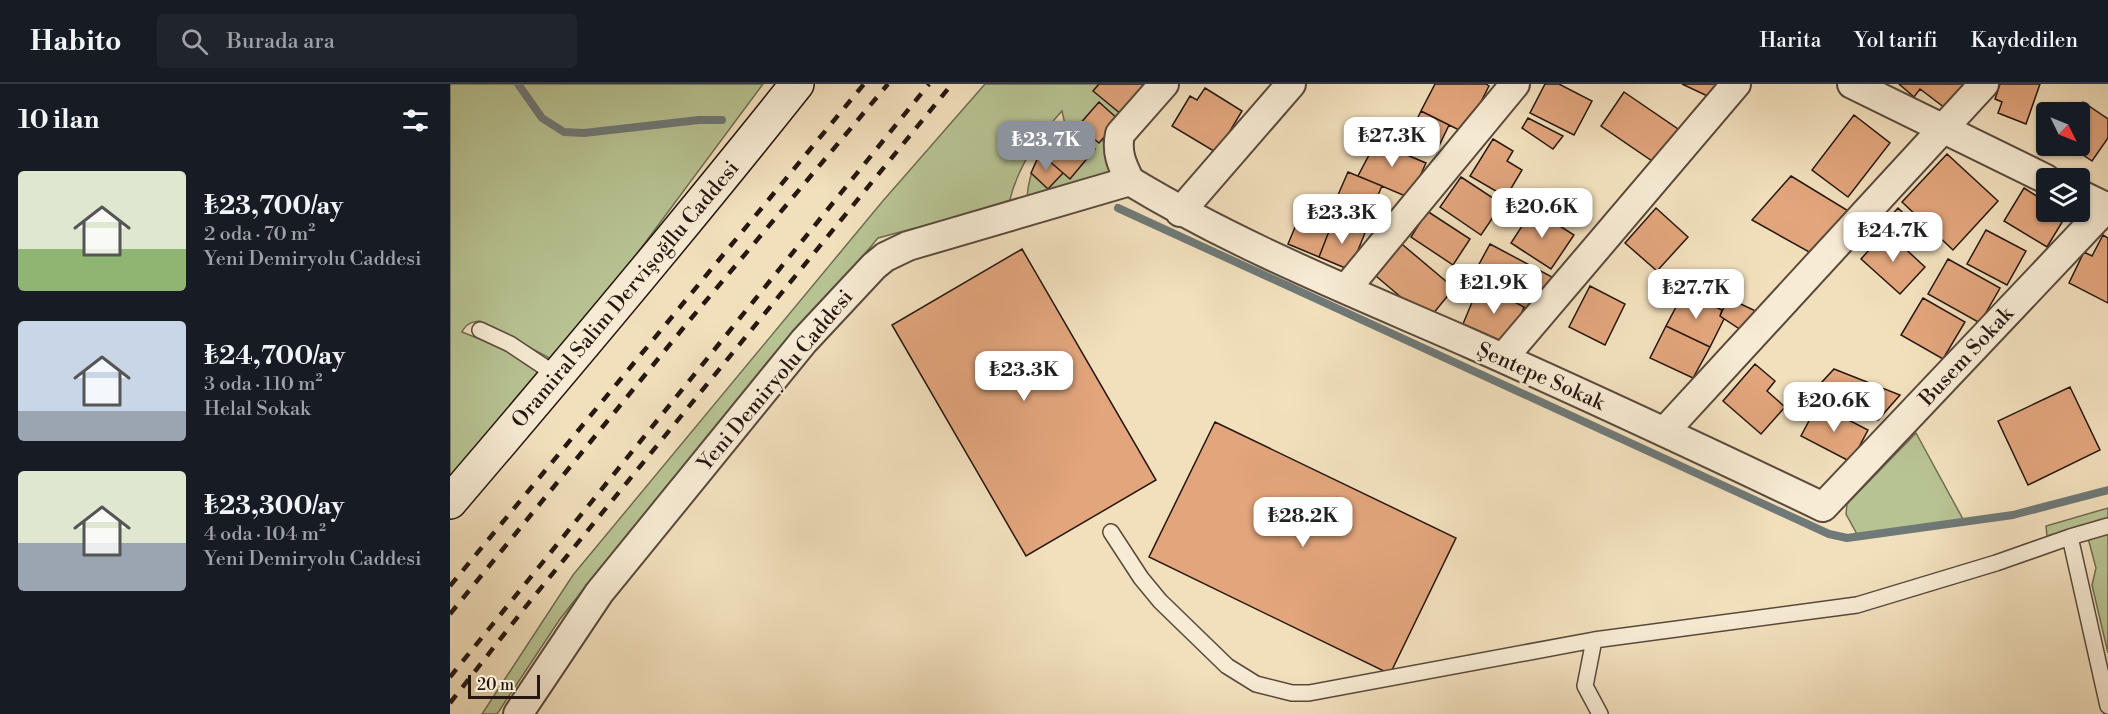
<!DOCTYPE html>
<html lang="tr">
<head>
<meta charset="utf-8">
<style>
	:root { --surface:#171b24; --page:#20242c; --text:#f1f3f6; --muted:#9ea1a6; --line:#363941; --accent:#8c9099 }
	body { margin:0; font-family:"Libre Bodoni",serif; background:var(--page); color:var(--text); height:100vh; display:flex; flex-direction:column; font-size:22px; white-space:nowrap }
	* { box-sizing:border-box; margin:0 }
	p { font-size:20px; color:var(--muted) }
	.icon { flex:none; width:33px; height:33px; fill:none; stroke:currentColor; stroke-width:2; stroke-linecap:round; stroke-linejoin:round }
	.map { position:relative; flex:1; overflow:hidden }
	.details { display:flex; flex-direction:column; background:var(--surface); width:450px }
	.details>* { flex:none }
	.needle { width:39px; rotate:133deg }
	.buttons { position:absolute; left:1586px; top:18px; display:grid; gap:12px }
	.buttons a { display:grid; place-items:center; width:54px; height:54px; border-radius:6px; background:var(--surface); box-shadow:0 2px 4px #0004; font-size:30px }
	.scale { position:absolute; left:18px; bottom:15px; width:72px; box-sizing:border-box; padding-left:6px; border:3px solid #261711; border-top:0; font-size:16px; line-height:21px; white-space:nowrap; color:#261711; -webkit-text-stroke:4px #f7ebd4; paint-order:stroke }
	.price { position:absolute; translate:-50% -51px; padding:0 14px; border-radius:12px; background:#fff; color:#222; font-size:20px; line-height:39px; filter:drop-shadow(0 2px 3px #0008) }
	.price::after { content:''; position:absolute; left:50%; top:36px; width:18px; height:14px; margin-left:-9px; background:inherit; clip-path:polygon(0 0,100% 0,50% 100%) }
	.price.current { background:var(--accent); color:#fff }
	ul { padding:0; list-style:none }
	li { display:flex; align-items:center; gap:18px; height:150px; padding:0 18px }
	li span { display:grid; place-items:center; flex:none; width:168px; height:120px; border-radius:6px; color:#555 }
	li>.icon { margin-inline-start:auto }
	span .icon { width:72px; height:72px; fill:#fffc; stroke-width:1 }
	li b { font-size:26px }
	h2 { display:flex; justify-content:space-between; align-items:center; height:72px; padding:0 18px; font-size:26px }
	header { display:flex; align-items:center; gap:36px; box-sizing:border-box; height:84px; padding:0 30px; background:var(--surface); border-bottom:2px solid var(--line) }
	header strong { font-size:28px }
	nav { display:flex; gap:33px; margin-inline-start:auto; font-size:21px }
	.search { width:420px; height:54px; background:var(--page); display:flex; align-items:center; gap:15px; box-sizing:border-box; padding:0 21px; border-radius:6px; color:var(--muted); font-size:22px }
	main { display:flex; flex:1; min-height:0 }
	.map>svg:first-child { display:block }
	.green { fill:#b8c393; stroke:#6f6d52; stroke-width:1.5 }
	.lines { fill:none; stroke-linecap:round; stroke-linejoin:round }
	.stream { stroke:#6f7977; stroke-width:8 }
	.building { fill:#e2a57c; stroke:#261711; stroke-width:1.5 }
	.lane-casing { stroke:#59493c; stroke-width:18 }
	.street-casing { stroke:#59493c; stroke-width:32 }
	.secondary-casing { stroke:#261711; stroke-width:36 }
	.lane { stroke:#f7ebd4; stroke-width:15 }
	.street { stroke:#f7ebd4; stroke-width:28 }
	.secondary { stroke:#f7ebd4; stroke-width:33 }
	.rail { stroke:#261711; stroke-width:4.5; stroke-dasharray:10 10; stroke-linecap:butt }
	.labels { text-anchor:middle; stroke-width:4.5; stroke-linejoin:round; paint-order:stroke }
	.street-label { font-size:21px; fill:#261711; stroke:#f7ebd4 }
</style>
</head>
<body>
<header>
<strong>Habito</strong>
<div class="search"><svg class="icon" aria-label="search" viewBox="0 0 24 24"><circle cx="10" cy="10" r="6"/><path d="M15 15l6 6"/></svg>Burada ara</div>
<nav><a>Harita</a><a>Yol tarifi</a><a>Kaydedilen</a></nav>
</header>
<main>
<section class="details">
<h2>10 ilan<svg class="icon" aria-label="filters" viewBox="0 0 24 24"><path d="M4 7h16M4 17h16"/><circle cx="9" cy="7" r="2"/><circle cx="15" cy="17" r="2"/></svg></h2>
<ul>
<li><span style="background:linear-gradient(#dfe7d0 65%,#8fb573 0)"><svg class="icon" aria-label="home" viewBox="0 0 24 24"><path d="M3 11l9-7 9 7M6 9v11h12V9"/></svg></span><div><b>₺23,700/ay</b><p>2 oda · 70 m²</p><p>Yeni Demiryolu Caddesi</p></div></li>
<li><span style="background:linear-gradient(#c9d6e8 75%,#9aa5b1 0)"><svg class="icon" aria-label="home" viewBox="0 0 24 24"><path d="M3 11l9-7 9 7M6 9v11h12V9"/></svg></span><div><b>₺24,700/ay</b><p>3 oda · 110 m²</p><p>Helal Sokak</p></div></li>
<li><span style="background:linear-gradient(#dfe7d0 60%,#9aa5b1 0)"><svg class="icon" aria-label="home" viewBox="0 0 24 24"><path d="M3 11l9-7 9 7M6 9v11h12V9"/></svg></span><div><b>₺23,300/ay</b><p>4 oda · 104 m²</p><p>Yeni Demiryolu Caddesi</p></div></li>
</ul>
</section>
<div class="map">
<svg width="1658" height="630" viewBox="0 0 1658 630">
	<rect width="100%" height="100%" fill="#f2e0bd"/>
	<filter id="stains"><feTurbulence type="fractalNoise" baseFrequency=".00333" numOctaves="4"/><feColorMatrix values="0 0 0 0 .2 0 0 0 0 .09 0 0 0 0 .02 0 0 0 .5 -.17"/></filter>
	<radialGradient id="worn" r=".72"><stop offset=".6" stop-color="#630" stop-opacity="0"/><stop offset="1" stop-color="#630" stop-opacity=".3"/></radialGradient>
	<!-- green -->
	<path class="green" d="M0,0H313L111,272L103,276L30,237C21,238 16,240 12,248L55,265L88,287L89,294L0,399Z
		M535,0H702L653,57L669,90L577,113C580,78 593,65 615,40L612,27C588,53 567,84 559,119L428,154L148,487L110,535L47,630H32L123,491L432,118Z
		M1466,349L1514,437L1408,452L1396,430L1397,420Z
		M1658,424V434L1597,452L1596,442Z
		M1658,448V569L1642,501L1646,484L1638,454Z"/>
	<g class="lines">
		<!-- stream -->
		<path class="stream" d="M68,0L92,34L114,48L134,49L249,36H272
			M668,124L1379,450L1397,454L1563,431L1658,406"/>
	</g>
	<!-- building -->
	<path class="building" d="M649,0H692L695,2L671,30L643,7Z
		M985,0H1036L1039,2L1015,49L971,27Z
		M1095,0H1109L1142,17L1124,51L1080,29Z
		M1232,0H1274L1266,16Z
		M1449,0H1521L1499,27L1470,5L1464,13Z
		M1550,0H1590L1576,40L1548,29L1552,18L1545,15Z
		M755,4L792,27L767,69L722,42L740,12L747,16Z
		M1174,8L1228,45L1205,79L1151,42Z
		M649,18L669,36L649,59L628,42Z
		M1633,18L1658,35V54L1642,77L1620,62H1629V28H1626Z
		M971,27L999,41L986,68L958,54Z
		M1404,31L1440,59L1398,113L1362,86Z
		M1078,34L1113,52L1103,65L1072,44Z
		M616,40L645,65L620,95L590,69Z
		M929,52L959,67L957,71L976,79L960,114L908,92Z
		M1043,55L1063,67L1057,77L1072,86L1056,113L1020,92Z
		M590,69L613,89L598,105L581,89Z
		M1497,70L1548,117L1503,166L1452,118Z
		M898,88L932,102L915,141L881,127Z
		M1341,92L1400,128L1370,174L1302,136Z
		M1011,93L1052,120L1031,151L990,123Z
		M1574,104L1596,118V128H1612L1617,130L1597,163L1554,137Z
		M853,124L883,137L869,173L838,160Z
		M1206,124L1238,153L1207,187L1175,159Z
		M1448,124L1470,145L1459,156L1437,136Z
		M1083,125L1124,151L1101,185L1061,159Z
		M977,127L1020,155L1003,181L961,153Z
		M883,137L915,149L900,186L869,173Z
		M1536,146L1576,167L1557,201L1517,180Z
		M1436,147L1475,183L1450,210L1411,175Z
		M1653,151L1658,154V219L1619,199L1634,168L1642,172Z
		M947,156L1004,204L978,236L920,187Z
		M1040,160L1102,193L1083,228L1021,195Z
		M572,165L706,396L576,472L442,241Z
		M1498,175L1550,204L1530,239L1478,210Z
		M1030,199L1074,223L1059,261L1013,240Z
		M1140,202L1175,220L1155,261L1119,243Z
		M1234,208L1272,226L1270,232L1274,235L1260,263L1216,242Z
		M1278,214L1312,230L1297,250L1270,232Z
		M1473,214L1515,238L1493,275L1451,251Z
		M1216,242L1260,263L1243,294L1200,274Z
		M1305,280L1325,297L1317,307L1335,323L1311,350L1273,317Z
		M1384,285L1450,311L1428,336L1360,311Z
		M1620,303L1650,366L1578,401L1548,337Z
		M1368,320L1418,346L1401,378L1351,352Z
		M765,338L1006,454L940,590L699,473Z"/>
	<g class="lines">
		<!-- lane casing -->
		<g class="lane-casing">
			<path id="lane" d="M30,246L60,260L108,292
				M661,448L691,494L710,517L777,582L806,600L842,609H859L1144,556L1407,521L1546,479L1620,453L1658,622
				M1620,453L1658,442
				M1144,556L1135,602L1150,630"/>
		</g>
		<!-- street casing -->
		<g class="street-casing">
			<path id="street" d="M1402,0L1596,95
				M680,97C787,162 905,209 1019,259C1138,312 1256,367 1373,423L1658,122
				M680,97C672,81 666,68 670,50L714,0
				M1629,110L1658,124
				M730,128L841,0
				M896,205L1065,0
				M1053,274L1286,0
				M1214,348L1534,0
				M68,630L149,509L354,257L424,182L435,173L458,162L680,97"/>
		</g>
		<!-- secondary casing -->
		<g class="secondary-casing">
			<path id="secondary" d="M0,418C118,280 234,142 347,0"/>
		</g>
		<!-- lane -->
		<use href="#lane" class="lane"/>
		<!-- street -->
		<use href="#street" class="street"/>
		<!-- secondary -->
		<use href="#secondary" class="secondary"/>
		<!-- rail -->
		<path class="rail" d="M0,502L414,0
			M0,530L239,237L438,0
			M0,593L479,0
			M0,619L81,516L502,0"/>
	</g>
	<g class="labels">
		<!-- street labels -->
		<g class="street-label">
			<text transform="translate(175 210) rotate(-50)" y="7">Oramiral Salim Dervişoğllu Caddesi</text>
			<text transform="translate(1516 272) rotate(-47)" y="7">Busem Sokak</text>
			<text transform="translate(1091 292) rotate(24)" y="7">Şentepe Sokak</text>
			<text transform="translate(325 296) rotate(-50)" y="7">Yeni Demiryolu Caddesi</text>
		</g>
	</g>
	<rect width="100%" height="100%" filter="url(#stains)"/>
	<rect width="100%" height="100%" fill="url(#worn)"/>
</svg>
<div class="buttons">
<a><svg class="needle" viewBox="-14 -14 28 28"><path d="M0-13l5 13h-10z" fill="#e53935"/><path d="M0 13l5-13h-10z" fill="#9ea1a6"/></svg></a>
<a><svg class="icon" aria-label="layers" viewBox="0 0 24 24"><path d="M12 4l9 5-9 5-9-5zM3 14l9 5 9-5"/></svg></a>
</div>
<div class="scale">20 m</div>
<b class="price" style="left:942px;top:84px">₺27.3K</b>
<b class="price current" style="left:596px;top:88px">₺23.7K</b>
<b class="price" style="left:1092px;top:155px">₺20.6K</b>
<b class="price" style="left:892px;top:161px">₺23.3K</b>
<b class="price" style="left:1443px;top:179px">₺24.7K</b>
<b class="price" style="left:1044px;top:231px">₺21.9K</b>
<b class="price" style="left:1246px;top:236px">₺27.7K</b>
<b class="price" style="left:574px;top:318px">₺23.3K</b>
<b class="price" style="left:1384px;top:349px">₺20.6K</b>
<b class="price" style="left:853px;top:464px">₺28.2K</b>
</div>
</main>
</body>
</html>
